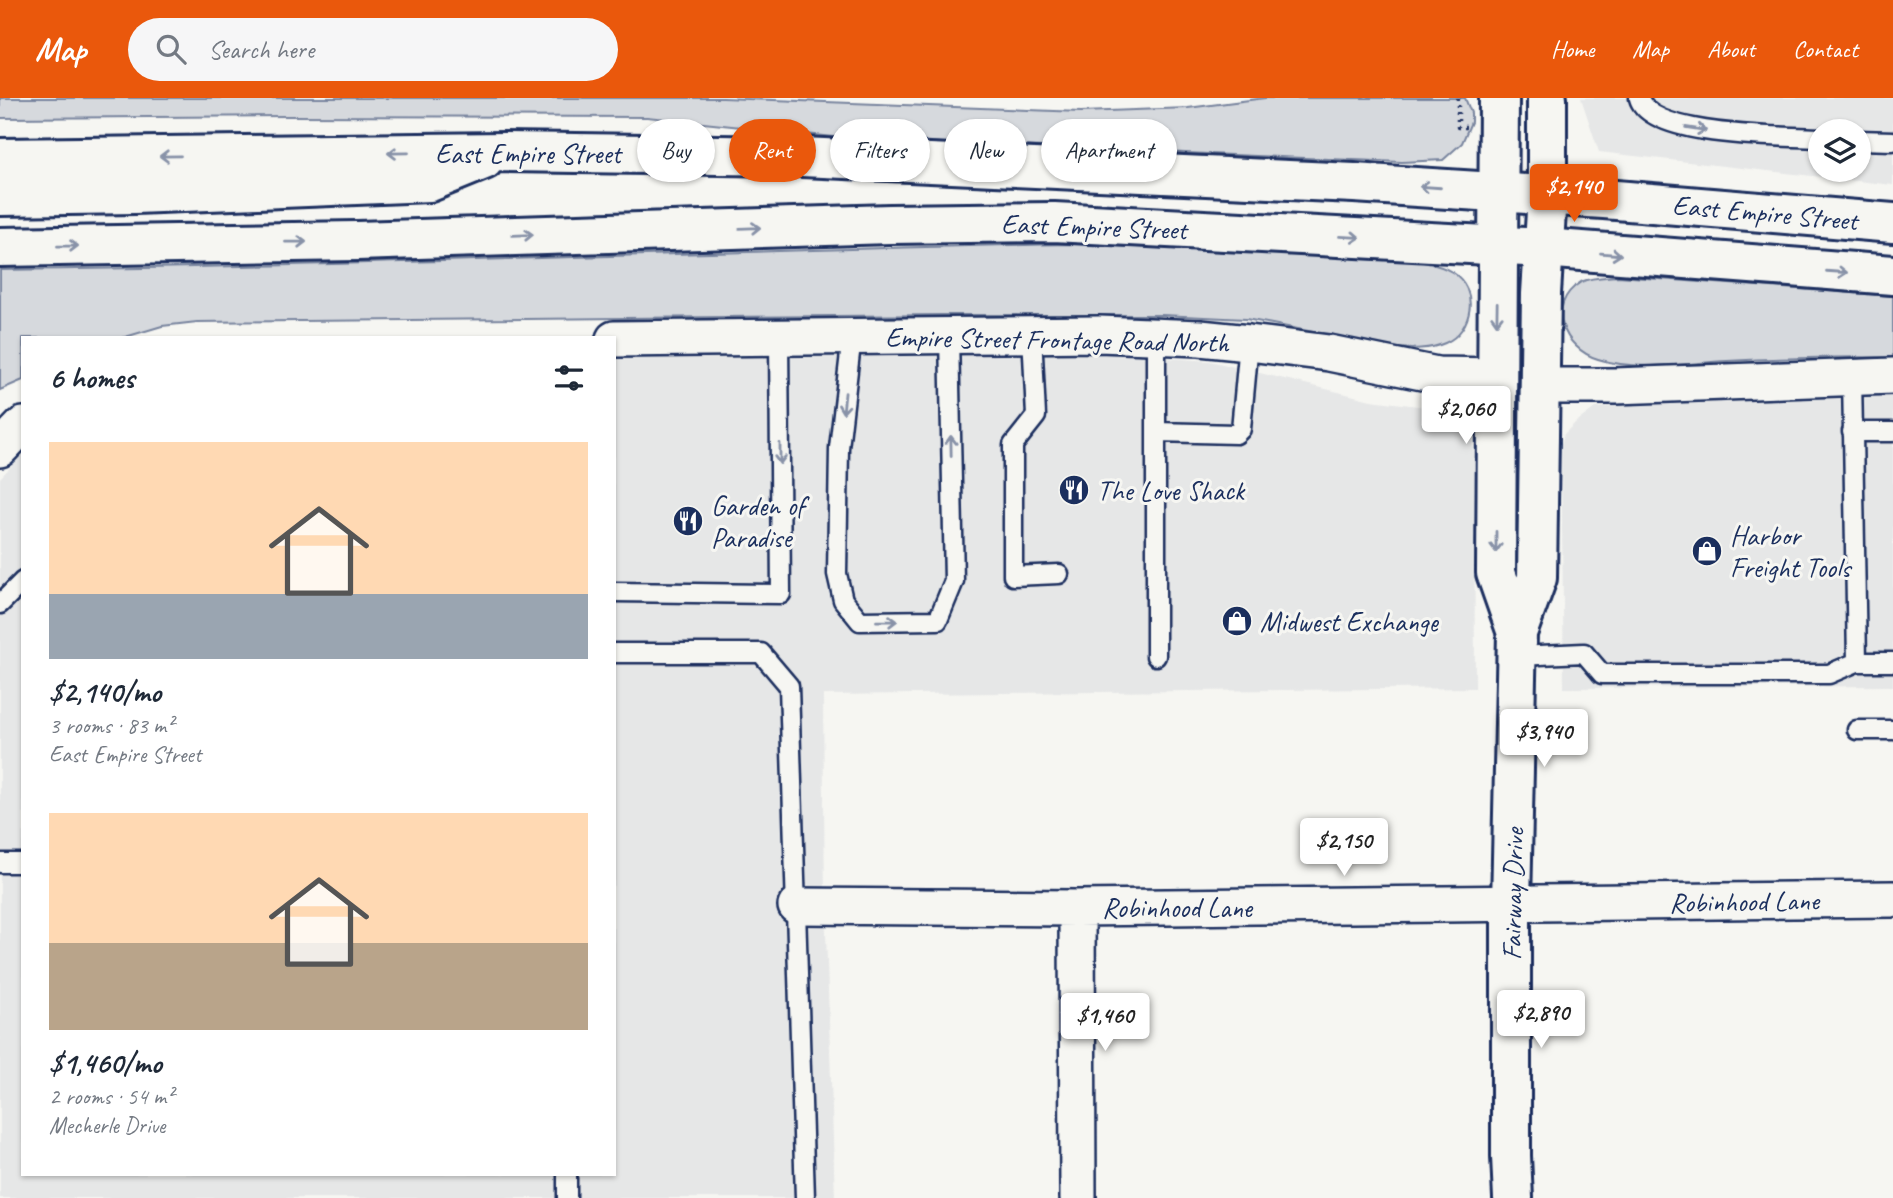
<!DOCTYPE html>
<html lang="en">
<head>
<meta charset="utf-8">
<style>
	:root { --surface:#fff; --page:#f6f6f7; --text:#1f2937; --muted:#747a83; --accent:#ea580c }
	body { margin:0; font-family:Caveat,sans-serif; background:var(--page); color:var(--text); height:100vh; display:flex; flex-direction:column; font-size:26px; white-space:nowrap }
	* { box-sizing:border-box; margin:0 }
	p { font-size:23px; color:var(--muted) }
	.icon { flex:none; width:38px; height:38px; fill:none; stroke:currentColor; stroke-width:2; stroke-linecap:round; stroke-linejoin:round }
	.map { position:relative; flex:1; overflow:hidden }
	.sheet { position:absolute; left:21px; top:238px; width:595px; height:840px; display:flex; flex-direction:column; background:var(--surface); border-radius:0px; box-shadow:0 2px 5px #0004 }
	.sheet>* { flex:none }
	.top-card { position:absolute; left:637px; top:21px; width:665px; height:63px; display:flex; gap:14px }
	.controls { position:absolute; left:1808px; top:21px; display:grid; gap:14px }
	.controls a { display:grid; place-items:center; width:63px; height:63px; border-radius:50%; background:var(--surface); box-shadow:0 2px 5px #0004; font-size:35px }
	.price { position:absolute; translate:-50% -60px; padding:0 16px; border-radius:7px; background:#fff; color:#222; font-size:23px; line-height:46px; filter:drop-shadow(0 2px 4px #0008) }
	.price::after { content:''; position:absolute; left:50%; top:42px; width:21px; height:16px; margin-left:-10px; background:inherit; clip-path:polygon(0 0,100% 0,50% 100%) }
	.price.active { background:var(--accent); color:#fff }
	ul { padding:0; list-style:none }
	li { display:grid; align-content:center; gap:14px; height:371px; padding:0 28px }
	li span { display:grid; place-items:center; height:217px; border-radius:0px; color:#555 }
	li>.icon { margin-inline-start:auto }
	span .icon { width:126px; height:126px; fill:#fffc; stroke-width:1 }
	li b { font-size:30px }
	h2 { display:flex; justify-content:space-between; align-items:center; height:84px; padding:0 28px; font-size:30px }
	.tag { padding:0 24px; border-radius:32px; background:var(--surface); box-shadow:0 2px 5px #0004; font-size:24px; line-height:63px }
	.tag.active { background:var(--accent); color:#fff }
	header { display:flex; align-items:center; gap:42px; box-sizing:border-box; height:98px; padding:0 35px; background:var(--accent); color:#fff }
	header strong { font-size:33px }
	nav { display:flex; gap:38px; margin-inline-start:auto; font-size:24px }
	.search { width:490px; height:63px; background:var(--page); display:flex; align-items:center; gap:18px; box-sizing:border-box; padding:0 24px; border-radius:38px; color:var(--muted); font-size:26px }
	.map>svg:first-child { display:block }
	.built { fill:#e6e7e7; fill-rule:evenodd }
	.green { fill:#d6d9dd; stroke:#78849e; stroke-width:2 }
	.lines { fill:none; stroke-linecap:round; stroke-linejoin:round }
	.service-casing { stroke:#1b2f5e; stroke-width:23 }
	.minor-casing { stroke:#1b2f5e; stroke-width:40 }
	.secondary-casing { stroke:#1b2f5e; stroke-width:44 }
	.primary-casing { stroke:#1b2f5e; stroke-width:44 }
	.path { stroke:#1b2f5e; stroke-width:4.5; stroke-dasharray:2 5; stroke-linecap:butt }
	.service { stroke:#f6f6f2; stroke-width:18 }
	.minor { stroke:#f6f6f2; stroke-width:35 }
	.secondary { stroke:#f6f6f2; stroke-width:38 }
	.primary { stroke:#f6f6f2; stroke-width:38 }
	.oneway { stroke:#8892a8 }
	.labels { text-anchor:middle; stroke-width:6; stroke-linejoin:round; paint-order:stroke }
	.street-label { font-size:28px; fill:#1b2f5e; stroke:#f6f6f2 }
	.poi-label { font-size:28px; fill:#1b2f5e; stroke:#f6f6f2; text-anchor:start }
</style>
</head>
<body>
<header>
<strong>Map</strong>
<div class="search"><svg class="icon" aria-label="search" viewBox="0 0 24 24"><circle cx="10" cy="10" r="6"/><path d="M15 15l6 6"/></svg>Search here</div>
<nav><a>Home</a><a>Map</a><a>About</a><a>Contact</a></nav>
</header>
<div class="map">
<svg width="1893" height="1100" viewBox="0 0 1893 1100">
	<rect width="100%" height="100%" fill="#f6f6f2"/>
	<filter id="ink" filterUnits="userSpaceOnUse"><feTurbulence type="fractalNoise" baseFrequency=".0143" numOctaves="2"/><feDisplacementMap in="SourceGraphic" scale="14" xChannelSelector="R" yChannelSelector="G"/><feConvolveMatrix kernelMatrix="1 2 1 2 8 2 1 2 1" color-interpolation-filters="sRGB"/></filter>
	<g filter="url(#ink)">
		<!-- built -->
		<path class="built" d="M1581,0H1893V87L1599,54ZM1820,33H1858V72H1820Z
			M1101,255L1210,263L1371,302L1449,312L1461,322L1472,339L1474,356L1475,590L823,597L825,805L835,1100H0V380L23,356V1076H614V258Z
			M1893,292V588L1564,590L1561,346L1564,336L1575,325L1595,310L1663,303Z"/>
		<!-- green -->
		<path class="green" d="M0,0H723L1081,14L1188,10L1265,0H1465L1471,15V24L1462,45L1443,62L1402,64L853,41L647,19L290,18L0,20Z
			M1073,146L1415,162C1427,165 1441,167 1452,174C1480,191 1473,233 1445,245C1429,252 1412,251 1396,250L1246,221L1162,217H942L197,224L162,228L122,240H23V282L0,292V172C358,169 715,152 1073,146Z
			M1618,178L1893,198V259C1837,259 1782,260 1727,263C1685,265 1638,274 1598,261C1564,251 1544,207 1581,184C1591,179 1607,179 1618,178Z"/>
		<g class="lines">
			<!-- service casing -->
			<g class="service-casing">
				<path id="service" d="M1639,0C1650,40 1784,38 1820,40
					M1858,42L1893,43
					M1032,236L1036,318L1013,347V478L1059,476
					M852,238L839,350L837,476L843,502L860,523L938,522L954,483L949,237
					M1156,334L1236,336L1241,331L1249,245
					M1852,334H1893
					M614,494L781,496L779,239
					M0,506L23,483
					M614,555H761L789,588L805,1100
					M1156,558V238
					M1517,558L1584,555L1602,576H1829L1857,564L1852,278
					M1857,564H1893
					M1857,632H1893
					M0,765H23
					M567,1076V1100"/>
			</g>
			<!-- minor casing -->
			<g class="minor-casing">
				<path id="minor" d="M614,241L1099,236L1200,240L1249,245L1329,255L1437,277L1496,278
					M1539,288H1615L1893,278
					M0,351L23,327
					M796,808L1077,810L1893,801
					M1077,810L1078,1100"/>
			</g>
			<!-- secondary casing -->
			<g class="secondary-casing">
				<path id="secondary" d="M1499,0L1496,475L1517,535L1511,806V1058L1513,1100
					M1517,535L1537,480L1541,196L1547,97V0"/>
			</g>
			<!-- primary casing -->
			<g class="primary-casing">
				<path id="primary" d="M0,60L505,54L781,58L1354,85L1604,101L1893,125
					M0,98L135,96L430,84L484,62
					M0,149L357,143L890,126L1054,124L1543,150L1893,177"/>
			</g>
			<!-- path -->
			<path class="path" d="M1458,0V29H1466"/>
			<!-- service -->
			<use href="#service" class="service"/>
			<!-- minor -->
			<use href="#minor" class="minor"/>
			<!-- secondary -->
			<use href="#secondary" class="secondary"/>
			<!-- primary -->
			<use href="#primary" class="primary"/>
		</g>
		<!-- one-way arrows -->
		<defs><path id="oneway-shaft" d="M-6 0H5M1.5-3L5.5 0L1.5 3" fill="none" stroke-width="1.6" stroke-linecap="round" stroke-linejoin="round" transform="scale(1.75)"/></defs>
		<g class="oneway">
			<use href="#oneway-shaft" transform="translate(1696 31) rotate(9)"/>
			<use href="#oneway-shaft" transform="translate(398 55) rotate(179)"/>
			<use href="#oneway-shaft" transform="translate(170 58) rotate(179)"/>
			<use href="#oneway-shaft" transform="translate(1430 89) rotate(-176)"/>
			<use href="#oneway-shaft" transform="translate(750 130) rotate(-2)"/>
			<use href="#oneway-shaft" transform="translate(523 137) rotate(-2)"/>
			<use href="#oneway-shaft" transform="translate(1350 139) rotate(3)"/>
			<use href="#oneway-shaft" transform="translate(296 144) rotate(-1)"/>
			<use href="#oneway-shaft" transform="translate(68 148) rotate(-1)"/>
			<use href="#oneway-shaft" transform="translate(1611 156) rotate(5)"/>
			<use href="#oneway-shaft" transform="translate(1837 174) rotate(4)"/>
			<use href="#oneway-shaft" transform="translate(1497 216) rotate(91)"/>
			<use href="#oneway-shaft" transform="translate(844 305) rotate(96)"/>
			<use href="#oneway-shaft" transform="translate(951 348) rotate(-91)"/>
			<use href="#oneway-shaft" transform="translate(780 356) rotate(90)"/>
			<use href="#oneway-shaft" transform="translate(1496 444) rotate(90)"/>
			<use href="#oneway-shaft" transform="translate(887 523) rotate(-1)"/>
		</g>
	</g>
	<!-- icons -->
	<defs>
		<g id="restaurant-disc" transform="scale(1.575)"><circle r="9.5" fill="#1b2f5e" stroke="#f6f6f2"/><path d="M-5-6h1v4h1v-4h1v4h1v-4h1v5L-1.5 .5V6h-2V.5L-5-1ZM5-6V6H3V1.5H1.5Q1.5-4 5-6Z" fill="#fff"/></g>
		<g id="shop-disc" transform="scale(1.575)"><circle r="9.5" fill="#1b2f5e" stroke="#f6f6f2"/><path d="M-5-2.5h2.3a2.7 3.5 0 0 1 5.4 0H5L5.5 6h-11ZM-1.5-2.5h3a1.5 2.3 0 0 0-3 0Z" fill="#fff"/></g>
	</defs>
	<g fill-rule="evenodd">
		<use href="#restaurant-disc" x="1074" y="392"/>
		<use href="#restaurant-disc" x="688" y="423"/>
		<use href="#shop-disc" x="1707" y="453"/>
		<use href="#shop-disc" x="1237" y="523"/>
	</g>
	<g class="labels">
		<!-- street labels -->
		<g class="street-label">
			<text x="528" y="65">East Empire Street</text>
			<text transform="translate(1765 114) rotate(5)" y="10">East Empire Street</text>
			<text transform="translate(1094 128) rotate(2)" y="10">East Empire Street</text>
			<text transform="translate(1057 241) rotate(1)" y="10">Empire Street Frontage Road North</text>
			<text transform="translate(1512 796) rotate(-89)" y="10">Fairway Drive</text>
			<text transform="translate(1744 803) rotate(-1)" y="10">Robinhood Lane</text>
			<text x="1177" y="819">Robinhood Lane</text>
		</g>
		<!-- poi labels -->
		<g class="poi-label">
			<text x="1097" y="402">The Love Shack</text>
			<text x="711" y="417">Garden of<tspan x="711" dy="32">Paradise</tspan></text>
			<text x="1730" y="447">Harbor<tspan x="1730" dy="32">Freight Tools</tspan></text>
			<text x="1260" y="533">Midwest Exchange</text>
		</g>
	</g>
</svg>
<div class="controls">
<a><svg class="icon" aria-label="layers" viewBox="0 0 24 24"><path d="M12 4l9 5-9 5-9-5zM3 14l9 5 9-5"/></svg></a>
</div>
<b class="price active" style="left:1574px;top:126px">$2,140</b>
<b class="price" style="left:1466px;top:348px">$2,060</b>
<b class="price" style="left:1544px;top:671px">$3,940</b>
<b class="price" style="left:1344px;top:780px">$2,150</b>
<b class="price" style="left:1541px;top:952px">$2,890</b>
<b class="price" style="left:1105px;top:955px">$1,460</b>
<div class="top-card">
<a class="tag">Buy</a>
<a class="tag active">Rent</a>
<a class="tag">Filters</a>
<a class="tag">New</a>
<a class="tag">Apartment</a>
</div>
<section class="sheet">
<h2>6 homes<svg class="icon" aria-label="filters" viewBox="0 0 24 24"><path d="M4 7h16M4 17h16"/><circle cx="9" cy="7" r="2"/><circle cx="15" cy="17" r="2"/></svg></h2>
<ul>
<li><span style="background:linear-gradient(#ffd9b3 70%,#9aa5b1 0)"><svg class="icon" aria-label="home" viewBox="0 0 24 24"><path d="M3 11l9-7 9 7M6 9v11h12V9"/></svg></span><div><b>$2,140/mo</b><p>3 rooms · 83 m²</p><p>East Empire Street</p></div></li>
<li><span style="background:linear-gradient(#ffd9b3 60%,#b9a48a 0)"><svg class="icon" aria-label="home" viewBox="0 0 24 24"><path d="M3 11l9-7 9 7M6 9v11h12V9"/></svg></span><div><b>$1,460/mo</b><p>2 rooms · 54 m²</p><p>Mecherle Drive</p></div></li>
</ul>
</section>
</div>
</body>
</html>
